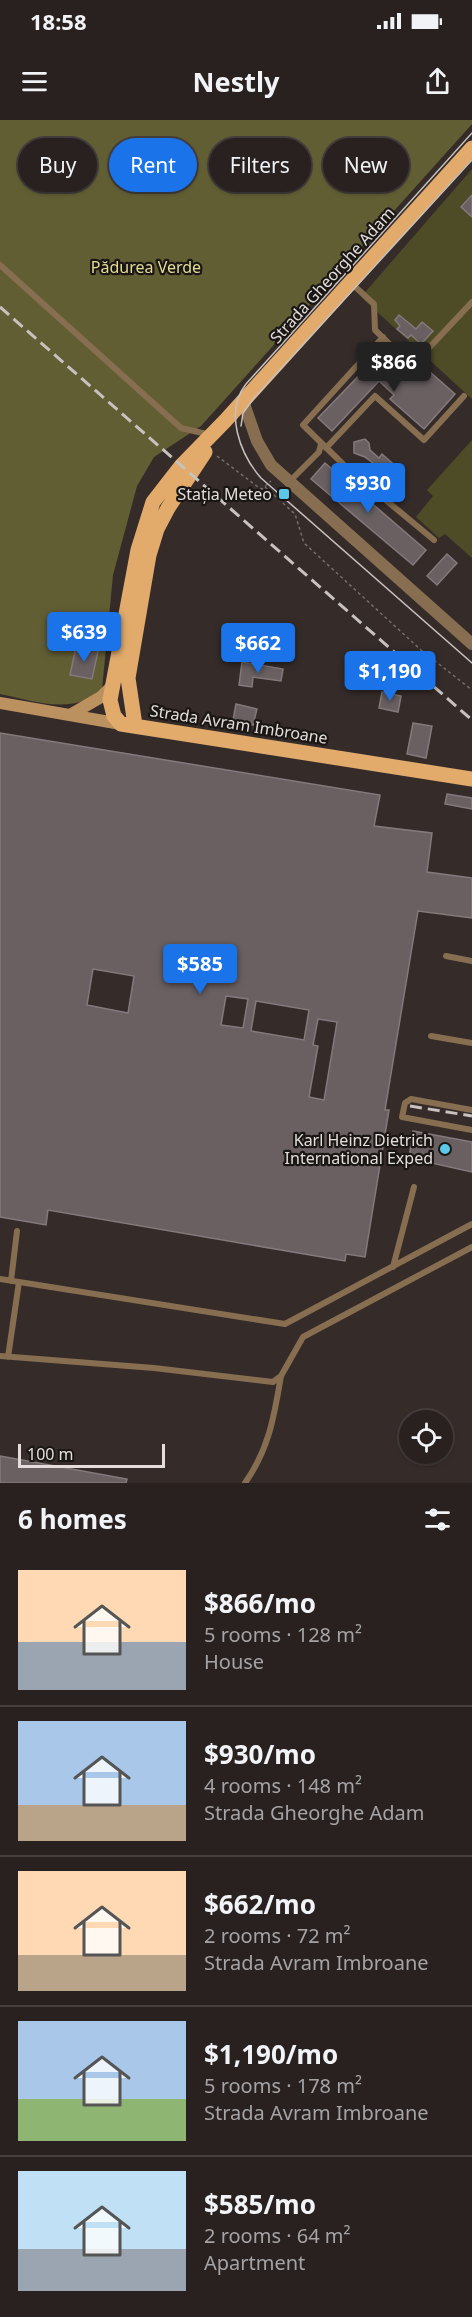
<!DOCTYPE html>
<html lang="en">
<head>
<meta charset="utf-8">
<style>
	:root { --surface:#282120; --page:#342e2d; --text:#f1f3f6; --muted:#a5a3a5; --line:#443e3e; --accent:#1a73e8 }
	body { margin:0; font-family:"Noto Sans",sans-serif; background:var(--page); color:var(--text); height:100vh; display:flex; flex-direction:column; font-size:22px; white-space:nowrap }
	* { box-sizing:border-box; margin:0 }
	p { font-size:20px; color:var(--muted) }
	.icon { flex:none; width:33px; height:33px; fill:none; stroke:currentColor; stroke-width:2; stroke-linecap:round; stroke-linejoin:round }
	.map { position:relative; height:1363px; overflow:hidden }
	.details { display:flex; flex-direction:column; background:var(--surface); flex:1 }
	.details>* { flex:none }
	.top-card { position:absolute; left:18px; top:18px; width:436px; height:54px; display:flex; gap:12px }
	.controls { position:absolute; left:399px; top:1290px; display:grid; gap:12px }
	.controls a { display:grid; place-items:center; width:54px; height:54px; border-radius:50%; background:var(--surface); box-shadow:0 2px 4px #0004,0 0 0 2px var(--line); font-size:30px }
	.scale { position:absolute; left:18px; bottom:15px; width:147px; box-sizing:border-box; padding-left:6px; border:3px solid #e3dddb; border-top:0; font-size:16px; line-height:21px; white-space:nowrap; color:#e3dddb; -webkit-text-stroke:4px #1a1614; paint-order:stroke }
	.price { position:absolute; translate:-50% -51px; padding:0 14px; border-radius:6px; background:var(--accent); color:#fff; font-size:20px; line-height:39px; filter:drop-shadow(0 2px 3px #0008) }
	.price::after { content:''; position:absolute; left:50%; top:36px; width:18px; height:14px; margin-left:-9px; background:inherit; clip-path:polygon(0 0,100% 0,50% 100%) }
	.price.selected { background:#222; color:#fff }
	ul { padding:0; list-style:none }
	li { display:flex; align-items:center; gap:18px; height:150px; padding:0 18px }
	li+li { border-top:2px solid var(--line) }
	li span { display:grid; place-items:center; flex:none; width:168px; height:120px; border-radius:0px; color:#555 }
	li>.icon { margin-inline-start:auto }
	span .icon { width:72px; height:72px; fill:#fffc; stroke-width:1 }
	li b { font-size:26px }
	h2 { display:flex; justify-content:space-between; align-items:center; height:72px; padding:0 18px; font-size:26px }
	.pill { padding:0 21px; border-radius:27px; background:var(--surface); box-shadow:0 2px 4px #0004,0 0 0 2px var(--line); font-size:21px; line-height:54px }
	.pill.selected { background:var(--accent); color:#fff }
	.status { display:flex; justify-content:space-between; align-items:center; height:42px; padding:0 30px; background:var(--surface); direction:ltr }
	.status svg { height:16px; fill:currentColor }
	header { display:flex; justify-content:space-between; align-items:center; height:78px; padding:0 18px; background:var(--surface); font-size:27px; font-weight:700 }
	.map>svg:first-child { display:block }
	.green { fill:#4e4b27 }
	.forest { fill:#625e34 }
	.building { fill:#6a6062; stroke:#84797c; stroke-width:1.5; fill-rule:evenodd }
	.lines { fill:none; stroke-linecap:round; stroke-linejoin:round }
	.path { stroke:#766e6c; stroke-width:1.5; stroke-dasharray:3 3; stroke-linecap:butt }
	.service { stroke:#886e50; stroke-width:6 }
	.minor { stroke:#886e50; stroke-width:12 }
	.secondary { stroke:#bb9160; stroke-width:12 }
	.primary { stroke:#e2ab6c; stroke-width:15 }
	.tram { stroke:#c7c1bf; stroke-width:1.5 }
	.rail { stroke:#c7c1bf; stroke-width:3; stroke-dasharray:12 6; stroke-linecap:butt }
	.poi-dot { fill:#5cc7e8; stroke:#1a1614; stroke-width:2 }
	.labels { text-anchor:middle; stroke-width:4.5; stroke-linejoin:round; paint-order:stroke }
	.park-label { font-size:16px; fill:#e2dc95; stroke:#1a1614 }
	.street-label { font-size:16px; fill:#e3dddb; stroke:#1a1614 }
	.poi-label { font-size:16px; fill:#e3dddb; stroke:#1a1614; text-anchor:end }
</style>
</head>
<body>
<div class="status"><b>18:58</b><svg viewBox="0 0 49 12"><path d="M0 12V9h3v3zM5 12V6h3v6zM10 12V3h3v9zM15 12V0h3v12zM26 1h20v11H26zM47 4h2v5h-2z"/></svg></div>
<header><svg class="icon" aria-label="menu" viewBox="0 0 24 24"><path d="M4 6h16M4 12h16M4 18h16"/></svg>Nestly<svg class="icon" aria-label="share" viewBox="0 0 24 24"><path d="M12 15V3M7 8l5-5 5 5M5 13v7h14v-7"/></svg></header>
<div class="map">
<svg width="472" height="1363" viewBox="0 0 472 1363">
	<rect width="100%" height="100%" fill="#352c2a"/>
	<!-- green -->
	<path class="green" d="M472,49V279L361,177Z
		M472,320V438L445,414L439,418L416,397L433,376L427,370Z"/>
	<!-- forest -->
	<path class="forest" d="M0,0H472V4L201,306L154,337L137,366L113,455L102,569C74,596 34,581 0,574Z"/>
	<!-- building -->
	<path class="building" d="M472,75V97L461,87Z
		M399,195L416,209L422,202L433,211L421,224L411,215L408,218L397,209L400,206L395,200Z
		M393,235L410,251L414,252L421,244L455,274L424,309L390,279L394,275L379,261L332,311L318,298L372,242L380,249Z
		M365,319L369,323L370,330L379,338L382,334L399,349L387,362L371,347L374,344L365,337L354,333V322Z
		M325,343L426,430L413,445L311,359Z
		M447,434L457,443L437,465L427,456Z
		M76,527L98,531L92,559L70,555Z
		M242,542L283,549L281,561L253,557L252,567L239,565Z
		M382,572L401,576L398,592L379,588Z
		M236,584L257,589L253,605L233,600Z
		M413,603L432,606L426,638L407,634Z
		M0,613L380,675L374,706L432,713L427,752L472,758V798L418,791L385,990H389L365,1137L346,1134L345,1141L48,1090L46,1105L0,1097ZM93,849L134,856L128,893L87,885ZM226,876L248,879L243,908L221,905ZM256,881L309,890L304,920L251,911ZM318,899L337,902L324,980L309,977L318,926L313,925Z
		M447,674L472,678V689L445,684Z
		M413,1011L472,1022V1052L409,1038Z
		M0,1336L127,1359L126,1363H0Z"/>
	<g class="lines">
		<!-- path -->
		<path class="path" d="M217,336L258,367L262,369L271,361
			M265,367L295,394L304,423L421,530L472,570"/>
		<!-- service -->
		<path class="service" d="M0,145L181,308L211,315
			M351,163L374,184L375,210L412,246L472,182
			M383,217L303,305L347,348L434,420
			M326,328L375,276L424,320L464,276
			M290,361L319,332L321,324
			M446,836L472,841
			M431,916L472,923
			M472,990L411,979L405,983L402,997L472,1010
			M393,1147L414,1067
			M0,1159L285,1204L472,1104
			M11,1161L17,1111
			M0,1236L154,1248L273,1262L281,1256L303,1217L472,1127
			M8,1237L19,1162
			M245,1363C269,1329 274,1297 281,1256"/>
		<!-- minor -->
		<path class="minor" d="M243,281L257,321L271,345L472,524"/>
		<!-- secondary -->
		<path class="secondary" d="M0,583L121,604
			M70,595L101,577L113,565"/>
		<!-- primary -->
		<path class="primary" d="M472,28L225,301L181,346L153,382L138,430L110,580L114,596L121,604L472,659
			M135,605L128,558L149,435L157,409L168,388L205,332"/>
		<!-- tram -->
		<path class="tram" d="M472,13L246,264C224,292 240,334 261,358L472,543
			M241,306L243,293L254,278L472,40"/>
		<!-- rail -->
		<path class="rail" d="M0,187L472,600
			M410,986L472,996"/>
	</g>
	<!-- markers -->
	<g class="poi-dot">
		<rect x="278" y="368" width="12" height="12" rx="3"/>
		<circle cx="445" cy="1029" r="6"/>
	</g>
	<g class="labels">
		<!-- park labels -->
		<g class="park-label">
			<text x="146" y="153">Pădurea Verde</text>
		</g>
		<!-- street labels -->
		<g class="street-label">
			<text transform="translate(332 155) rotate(-48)" y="6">Strada Gheorghe Adam</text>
			<text transform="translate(239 604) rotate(9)" y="6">Strada Avram Imbroane</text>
		</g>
		<!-- poi labels -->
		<g class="poi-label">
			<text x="272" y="380">Stația Meteo</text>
			<text x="433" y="1026">Karl Heinz Dietrich<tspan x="433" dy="18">International Exped</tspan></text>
		</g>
	</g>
</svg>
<div class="controls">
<a><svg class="icon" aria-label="locate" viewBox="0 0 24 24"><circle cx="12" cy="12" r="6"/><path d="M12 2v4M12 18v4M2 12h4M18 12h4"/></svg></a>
</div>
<div class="scale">100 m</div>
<b class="price selected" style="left:394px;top:273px">$866</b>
<b class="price" style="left:368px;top:394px">$930</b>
<b class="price" style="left:84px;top:543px">$639</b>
<b class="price" style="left:258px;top:554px">$662</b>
<b class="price" style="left:390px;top:582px">$1,190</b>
<b class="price" style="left:200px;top:875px">$585</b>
<div class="top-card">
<a class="pill">Buy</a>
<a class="pill selected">Rent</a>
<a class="pill">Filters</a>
<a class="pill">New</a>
</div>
</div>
<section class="details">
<h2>6 homes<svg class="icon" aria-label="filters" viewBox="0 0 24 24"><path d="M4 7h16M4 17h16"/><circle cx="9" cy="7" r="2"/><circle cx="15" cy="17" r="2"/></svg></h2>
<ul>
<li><span style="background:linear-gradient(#ffd9b3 60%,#9aa5b1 0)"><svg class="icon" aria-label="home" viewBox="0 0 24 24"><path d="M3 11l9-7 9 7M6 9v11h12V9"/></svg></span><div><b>$866/mo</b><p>5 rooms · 128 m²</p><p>House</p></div></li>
<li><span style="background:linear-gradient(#a9c7e8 70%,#b9a48a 0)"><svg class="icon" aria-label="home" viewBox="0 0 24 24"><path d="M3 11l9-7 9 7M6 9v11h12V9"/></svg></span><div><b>$930/mo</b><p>4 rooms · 148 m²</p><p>Strada Gheorghe Adam</p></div></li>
<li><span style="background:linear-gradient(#ffd9b3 70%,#b9a48a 0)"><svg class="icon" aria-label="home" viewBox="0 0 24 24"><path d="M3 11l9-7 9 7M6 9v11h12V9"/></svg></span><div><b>$662/mo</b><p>2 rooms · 72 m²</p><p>Strada Avram Imbroane</p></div></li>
<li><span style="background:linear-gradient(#a9c7e8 65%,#8fb573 0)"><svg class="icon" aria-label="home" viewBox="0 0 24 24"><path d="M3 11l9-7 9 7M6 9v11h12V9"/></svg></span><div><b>$1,190/mo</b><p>5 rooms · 178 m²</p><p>Strada Avram Imbroane</p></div></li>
<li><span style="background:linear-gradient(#bfe0f5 65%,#9aa5b1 0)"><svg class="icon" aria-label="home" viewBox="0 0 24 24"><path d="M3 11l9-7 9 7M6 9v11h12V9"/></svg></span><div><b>$585/mo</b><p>2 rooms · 64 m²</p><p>Apartment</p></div></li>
</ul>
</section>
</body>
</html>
